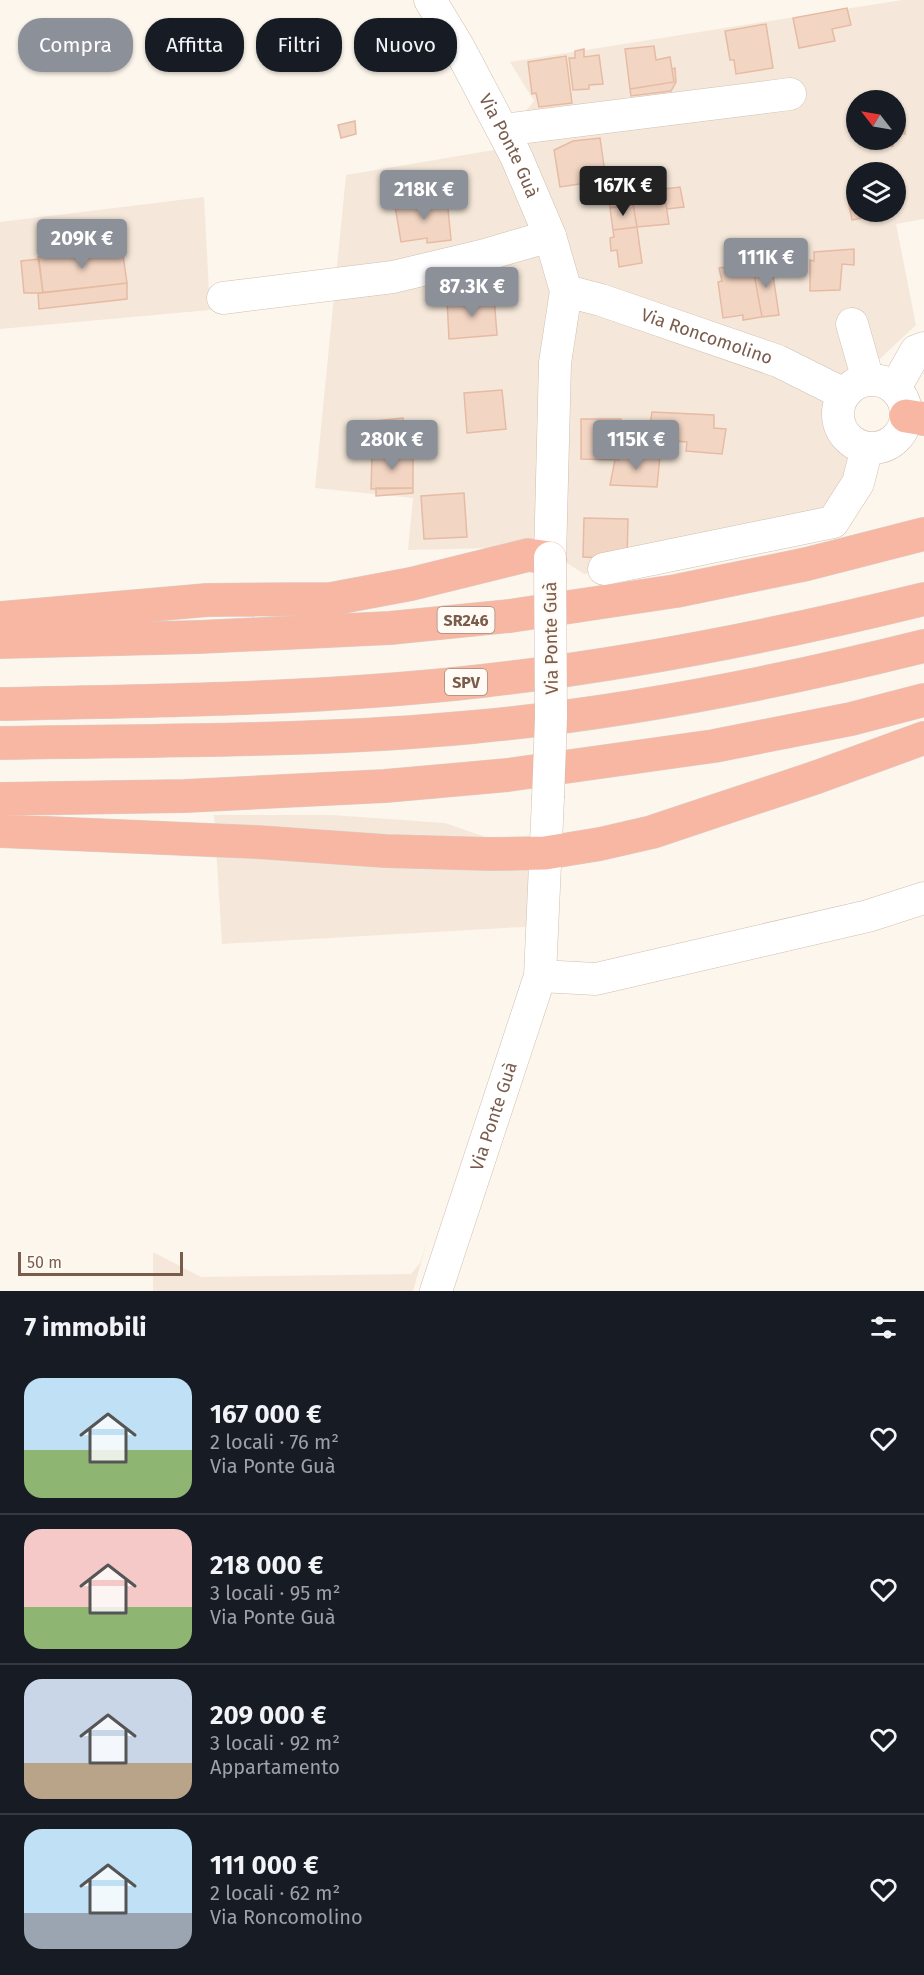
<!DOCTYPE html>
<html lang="it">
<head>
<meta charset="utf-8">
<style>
	:root { --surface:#171b24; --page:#20242c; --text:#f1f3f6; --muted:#9ea1a6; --line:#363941; --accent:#8c9099 }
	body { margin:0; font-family:"Fira Sans",sans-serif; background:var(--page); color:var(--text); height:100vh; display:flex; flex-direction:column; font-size:22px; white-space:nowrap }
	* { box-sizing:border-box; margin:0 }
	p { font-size:20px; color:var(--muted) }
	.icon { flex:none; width:33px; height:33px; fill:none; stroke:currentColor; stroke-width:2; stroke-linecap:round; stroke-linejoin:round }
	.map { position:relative; height:1291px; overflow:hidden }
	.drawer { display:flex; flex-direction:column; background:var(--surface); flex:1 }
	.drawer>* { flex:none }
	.banner { position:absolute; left:18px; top:18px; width:600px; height:54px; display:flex; gap:12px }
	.needle { width:39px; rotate:301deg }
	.controls { position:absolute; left:846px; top:90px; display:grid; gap:12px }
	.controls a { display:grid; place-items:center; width:60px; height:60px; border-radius:50%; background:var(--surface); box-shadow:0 2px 4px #0004; font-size:30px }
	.scale { position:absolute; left:18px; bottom:15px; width:165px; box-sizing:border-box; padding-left:6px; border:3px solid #7a5c4d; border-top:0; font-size:16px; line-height:21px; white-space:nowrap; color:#7a5c4d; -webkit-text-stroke:4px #fffaf3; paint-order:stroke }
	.price { position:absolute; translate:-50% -51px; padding:0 14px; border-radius:6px; background:var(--accent); color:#fff; font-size:20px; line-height:39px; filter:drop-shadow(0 2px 3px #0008) }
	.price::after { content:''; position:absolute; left:50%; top:36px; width:18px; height:14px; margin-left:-9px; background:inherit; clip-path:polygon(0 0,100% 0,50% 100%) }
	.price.current { background:#222; color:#fff }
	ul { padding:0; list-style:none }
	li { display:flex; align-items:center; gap:18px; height:150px; padding:0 24px }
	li+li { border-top:2px solid var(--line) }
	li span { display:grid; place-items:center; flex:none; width:168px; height:120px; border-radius:18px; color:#555 }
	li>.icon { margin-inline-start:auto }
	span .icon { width:72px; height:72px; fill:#fffc; stroke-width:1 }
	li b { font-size:26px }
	h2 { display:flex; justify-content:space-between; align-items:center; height:72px; padding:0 24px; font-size:26px }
	.tag { padding:0 21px; border-radius:24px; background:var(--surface); box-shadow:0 2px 4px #0004; font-size:21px; line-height:54px }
	.tag.current { background:var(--accent); color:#fff }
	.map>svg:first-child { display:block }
	.residential { fill:#f5e8da; fill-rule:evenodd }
	.building { fill:#f3d5c3; stroke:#e6bba3; stroke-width:1.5 }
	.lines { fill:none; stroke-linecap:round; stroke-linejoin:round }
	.minor-casing { stroke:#d1beb0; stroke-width:33 }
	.highway-casing { stroke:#dad1cd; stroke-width:34 }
	.minor { stroke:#fff; stroke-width:32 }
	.highway { stroke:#f7b7a3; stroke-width:33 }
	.minor-bridge-casing { stroke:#d1beb0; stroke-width:33; stroke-linecap:butt }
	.minor-bridge { stroke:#fff; stroke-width:32 }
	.labels { text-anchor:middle; stroke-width:4.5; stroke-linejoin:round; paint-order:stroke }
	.shield { fill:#fffaf3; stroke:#a28b7f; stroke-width:1.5 }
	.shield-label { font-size:16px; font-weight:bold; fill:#7a5c4d }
	.street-label { font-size:18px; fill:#7a5c4d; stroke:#fffaf3 }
</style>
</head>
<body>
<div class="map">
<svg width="924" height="1291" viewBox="0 0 924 1291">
	<rect width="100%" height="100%" fill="#fdf6ec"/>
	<!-- residential -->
	<path class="residential" d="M902,0H924V219L896,224L916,325L836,400L849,468L830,517L584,574L542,547L408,550L413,498L315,488L346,175L494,150L534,101L510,62ZM856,100H896V140H856ZM856,172H896V212H856Z
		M204,197L210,310L0,329V222Z
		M214,815H332L445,823L497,841L545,872L540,926L222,944Z
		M428,1238L413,1291H153V1252L201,1277L411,1274L420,1263Z"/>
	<!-- building -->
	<path class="building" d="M847,8L851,25L832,29L835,41L799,48L793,18Z
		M766,24L773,68L736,74L734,60H730L725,31Z
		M654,46L656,60L670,57L674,82L630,89L625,49Z
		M584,49V57L599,55L603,84L589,85V89L573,90L569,58H575V51Z
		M566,56L572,103L539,107L536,93L532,94L528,62Z
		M675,68L676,82L671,91L631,96L630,89L674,82L672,69Z
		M896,116V122L905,121V134H896Z
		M355,121L356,134L341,138L338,125Z
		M600,138L606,180L560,187L554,150L573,141Z
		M875,140H893V146L875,147Z
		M635,170L638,192L680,187L684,207L667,209L665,199L610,208L606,175Z
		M447,198L451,240L427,243V238L401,242L395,206Z
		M856,198V212H891L892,213L852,220L848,200Z
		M665,199L669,224L637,227L633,204Z
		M633,204L637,227L613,230L610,208Z
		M637,227L642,263L619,267L617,250L611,251L610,238L614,237L613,230Z
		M111,237L112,249L57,255L56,243Z
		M122,248L127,283L43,293L38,257Z
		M854,249V265L842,264L840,290L810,291V260L814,261V252Z
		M39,259L43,293H24L21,261Z
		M771,262L779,315L762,317L752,263Z
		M752,263L762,317L743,320V315L723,318L718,282L722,281L719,268Z
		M127,283V299L39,309L38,293Z
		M494,297L497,335L449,339L447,300Z
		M502,390L506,429L467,433L464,393Z
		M652,412L714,415V428L726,429L722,454L686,451L687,442L660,440L650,425Z
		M403,418L405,439L366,443L364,422Z
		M581,419H621L619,460L581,459Z
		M413,453V488L371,489L372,455Z
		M620,455L660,456L657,487L610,485L615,460H619Z
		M376,488H413V493L376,496Z
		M464,493L467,537L424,539L421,496Z
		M584,518L628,519L627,559L583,557Z"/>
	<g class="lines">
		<!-- minor casing -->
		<g class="minor-casing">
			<g id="minor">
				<path id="s1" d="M430,0L458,46L516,156L550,236L566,291L555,363L550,558"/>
				<path d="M503,130L790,94"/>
				<path id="s2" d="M566,291L601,300L778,361L844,394"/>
				<path d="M223,298L393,277L481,256L550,236"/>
				<path d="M852,324L868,380"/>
				<circle cx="872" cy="414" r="34"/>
				<path d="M895,388L916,351L924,348"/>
				<path d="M604,569L833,522L858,483L867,448"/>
				<path d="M540,976L596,979L868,916L924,898"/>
				<path id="s3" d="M436,1291L540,976L548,798"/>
			</g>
		</g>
		<!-- highway casing -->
		<g class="highway-casing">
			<path id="highway" d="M906,416L924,419
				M0,618L207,600L331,599L411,584L528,555L550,558
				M0,642L199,637L390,628L510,616L676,591L807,564L924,534
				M0,704C161,701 322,699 482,681C632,664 778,635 924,599
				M0,743C158,740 315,742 473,727C625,713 776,683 924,646
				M0,799L185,796L385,786L508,775L714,746L851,719L924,700
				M0,831L257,842L385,851L490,854L545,853L600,844L652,832L817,777L924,738"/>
		</g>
		<!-- minor -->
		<use href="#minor" class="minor"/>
		<!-- highway -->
		<use href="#highway" class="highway"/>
		<!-- minor-bridge casing -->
		<g class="minor-bridge-casing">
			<path id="minor-bridge" d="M548,798L551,718L550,558"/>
		</g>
		<!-- minor-bridge -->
		<use href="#minor-bridge" class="minor-bridge"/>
	</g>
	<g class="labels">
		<!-- shield labels -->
		<g class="shield">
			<rect x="437.5" y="607" width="57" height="26" rx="4.5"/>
			<rect x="445" y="669" width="42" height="26" rx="4.5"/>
		</g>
		<g class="shield-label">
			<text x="466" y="626">SR246</text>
			<text x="466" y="688">SPV</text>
		</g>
		<!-- street labels -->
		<g class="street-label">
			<text dy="6" stroke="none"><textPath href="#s1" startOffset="166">Via Ponte Guà</textPath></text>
			<text dy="6" stroke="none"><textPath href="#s2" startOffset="148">Via Roncomolino</textPath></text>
			<text transform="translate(551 638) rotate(-91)" y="6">Via Ponte Guà</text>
			<text dy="6" stroke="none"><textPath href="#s3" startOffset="184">Via Ponte Guà</textPath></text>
		</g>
	</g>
</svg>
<div class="controls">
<a><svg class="needle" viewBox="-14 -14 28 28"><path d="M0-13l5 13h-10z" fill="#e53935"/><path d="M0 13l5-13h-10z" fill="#9ea1a6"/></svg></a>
<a><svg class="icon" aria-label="layers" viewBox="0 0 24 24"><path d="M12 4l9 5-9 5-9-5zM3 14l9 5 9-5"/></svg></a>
</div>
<div class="scale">50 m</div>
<b class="price current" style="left:623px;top:217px">167K €</b>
<b class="price" style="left:424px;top:221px">218K €</b>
<b class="price" style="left:82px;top:270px">209K €</b>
<b class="price" style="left:766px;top:289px">111K €</b>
<b class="price" style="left:472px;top:318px">87.3K €</b>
<b class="price" style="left:392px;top:471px">280K €</b>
<b class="price" style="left:636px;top:471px">115K €</b>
<div class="banner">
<a class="tag current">Compra</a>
<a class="tag">Affitta</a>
<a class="tag">Filtri</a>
<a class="tag">Nuovo</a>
</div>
</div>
<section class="drawer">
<h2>7 immobili<svg class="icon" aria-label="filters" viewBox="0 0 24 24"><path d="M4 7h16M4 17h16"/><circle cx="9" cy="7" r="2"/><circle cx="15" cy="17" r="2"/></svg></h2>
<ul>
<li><span style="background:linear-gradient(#bfe0f5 60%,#8fb573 0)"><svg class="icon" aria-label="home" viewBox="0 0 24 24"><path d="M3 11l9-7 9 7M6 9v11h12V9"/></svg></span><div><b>167 000 €</b><p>2 locali · 76 m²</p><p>Via Ponte Guà</p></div><svg class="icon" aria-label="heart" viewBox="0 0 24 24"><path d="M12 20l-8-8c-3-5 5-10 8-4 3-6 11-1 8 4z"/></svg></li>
<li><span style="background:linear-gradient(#f6c9c9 65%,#8fb573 0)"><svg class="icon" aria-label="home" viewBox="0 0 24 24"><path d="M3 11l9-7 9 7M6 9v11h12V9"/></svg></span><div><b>218 000 €</b><p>3 locali · 95 m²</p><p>Via Ponte Guà</p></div><svg class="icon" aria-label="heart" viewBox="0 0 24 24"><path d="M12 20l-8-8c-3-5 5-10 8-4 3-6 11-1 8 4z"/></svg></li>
<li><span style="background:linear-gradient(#c9d6e8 70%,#b9a48a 0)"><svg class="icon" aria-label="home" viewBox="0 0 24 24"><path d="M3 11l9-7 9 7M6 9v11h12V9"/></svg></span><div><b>209 000 €</b><p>3 locali · 92 m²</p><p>Appartamento</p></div><svg class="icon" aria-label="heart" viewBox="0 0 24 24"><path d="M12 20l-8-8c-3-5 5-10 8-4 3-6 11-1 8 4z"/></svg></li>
<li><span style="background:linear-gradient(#bfe0f5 70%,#9aa5b1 0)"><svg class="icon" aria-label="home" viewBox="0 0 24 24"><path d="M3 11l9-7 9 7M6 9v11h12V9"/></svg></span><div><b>111 000 €</b><p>2 locali · 62 m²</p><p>Via Roncomolino</p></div><svg class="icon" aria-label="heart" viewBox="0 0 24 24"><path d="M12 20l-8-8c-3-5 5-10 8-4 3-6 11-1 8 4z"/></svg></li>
</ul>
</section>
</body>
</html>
